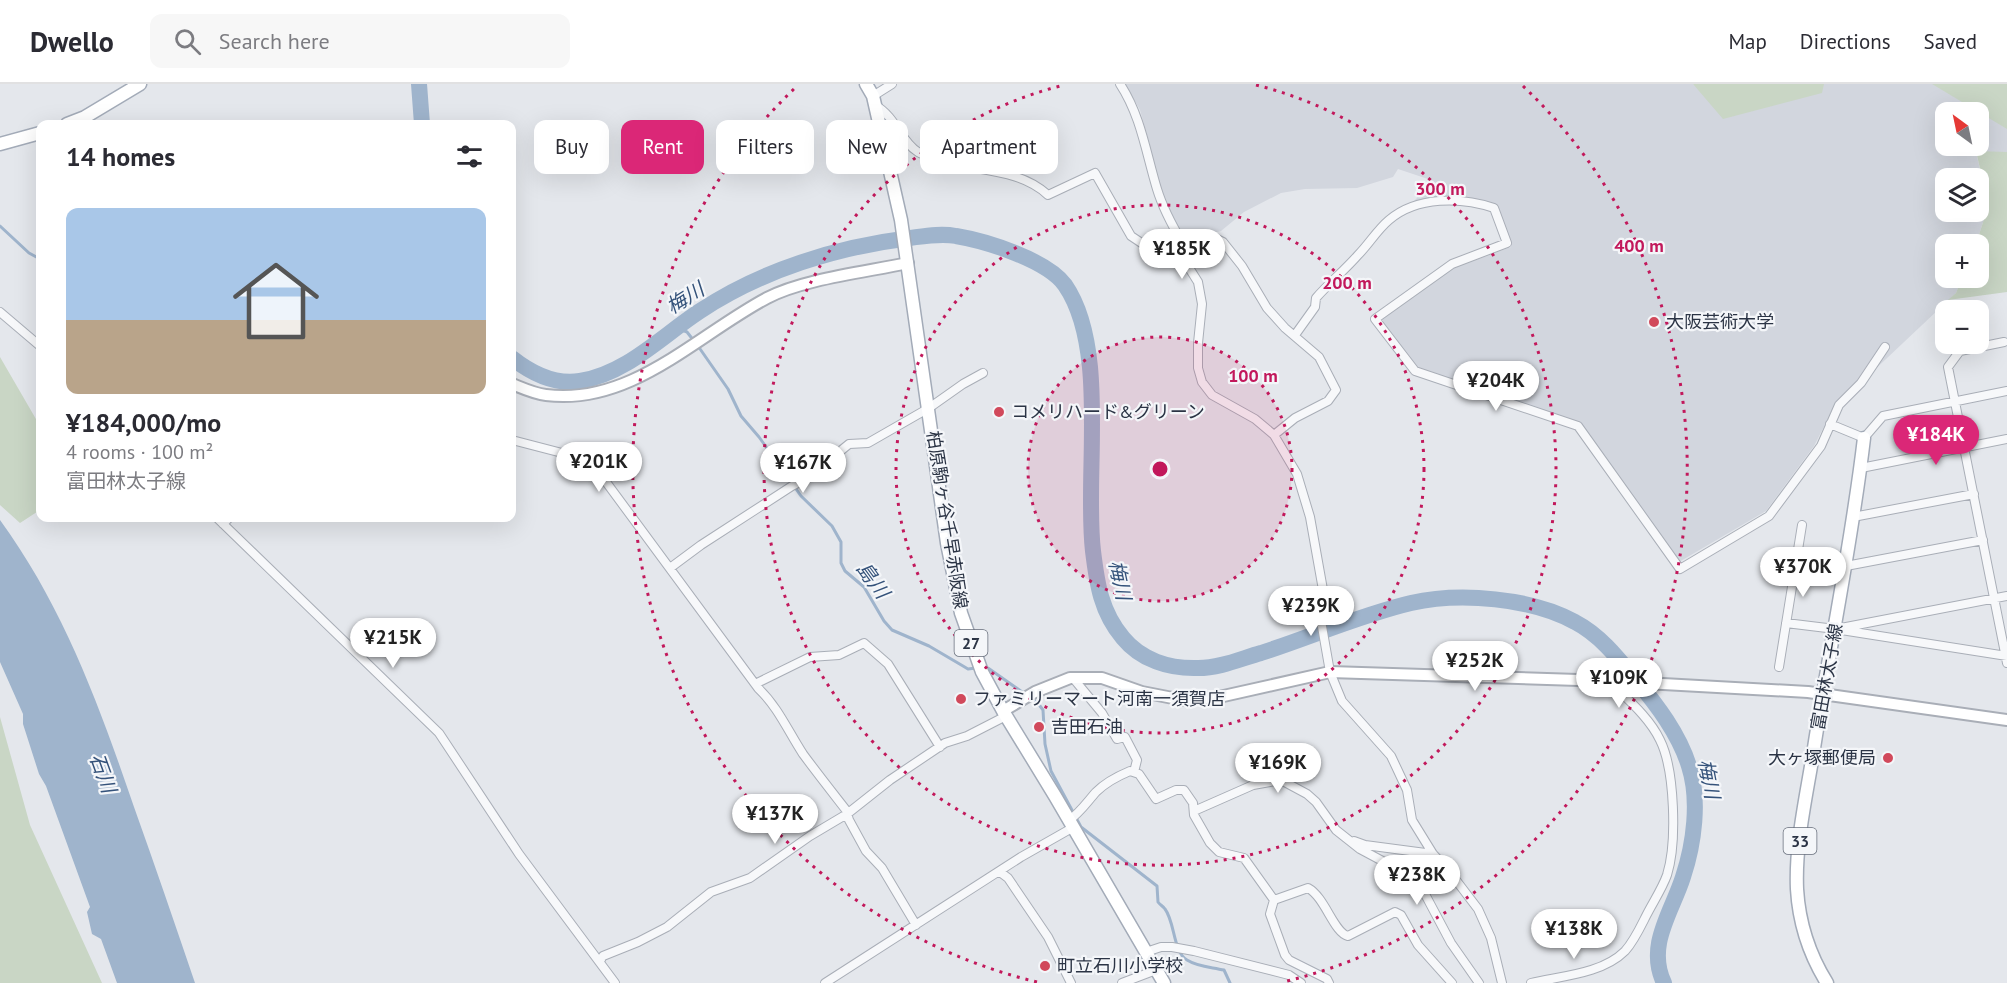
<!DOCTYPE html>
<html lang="en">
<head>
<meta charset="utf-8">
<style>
	:root { --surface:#fff; --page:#f7f7f7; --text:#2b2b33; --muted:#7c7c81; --line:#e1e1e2; --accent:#db2777 }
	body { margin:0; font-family:"PT Sans","Noto Sans JP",sans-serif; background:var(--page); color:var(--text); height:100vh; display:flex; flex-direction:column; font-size:22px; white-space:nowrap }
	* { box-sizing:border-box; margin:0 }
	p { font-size:20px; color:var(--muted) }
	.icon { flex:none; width:33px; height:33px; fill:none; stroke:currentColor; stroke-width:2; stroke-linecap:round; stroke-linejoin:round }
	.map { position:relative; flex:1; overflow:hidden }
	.details { position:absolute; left:36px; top:36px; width:480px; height:402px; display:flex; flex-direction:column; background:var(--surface); border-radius:12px; box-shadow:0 6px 24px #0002 }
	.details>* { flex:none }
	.top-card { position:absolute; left:534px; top:36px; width:570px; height:54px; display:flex; gap:12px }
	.needle { width:39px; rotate:327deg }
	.controls { position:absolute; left:1935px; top:18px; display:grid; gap:12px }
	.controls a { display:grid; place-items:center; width:54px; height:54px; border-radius:12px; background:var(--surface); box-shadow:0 6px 24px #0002; font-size:30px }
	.price { position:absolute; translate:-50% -51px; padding:0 14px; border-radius:21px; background:#fff; color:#222; font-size:20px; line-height:39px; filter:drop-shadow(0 2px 3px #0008) }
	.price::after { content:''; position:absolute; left:50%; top:36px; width:18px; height:14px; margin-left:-9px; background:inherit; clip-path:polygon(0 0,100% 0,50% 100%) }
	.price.selected { background:var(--accent); color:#fff }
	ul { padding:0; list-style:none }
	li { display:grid; align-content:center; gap:12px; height:318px; padding:0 30px }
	li span { display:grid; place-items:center; height:186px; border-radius:12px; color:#555 }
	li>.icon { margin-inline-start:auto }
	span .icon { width:108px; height:108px; fill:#fffc; stroke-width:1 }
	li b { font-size:26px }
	h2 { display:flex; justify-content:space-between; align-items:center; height:72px; padding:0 30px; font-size:26px }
	.chip { padding:0 21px; border-radius:12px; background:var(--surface); box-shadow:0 6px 24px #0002; font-size:21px; line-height:54px }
	.chip.selected { background:var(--accent); color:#fff }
	header { display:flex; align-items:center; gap:36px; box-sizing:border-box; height:84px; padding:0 30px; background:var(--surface); border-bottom:2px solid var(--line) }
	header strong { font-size:28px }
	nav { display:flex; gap:33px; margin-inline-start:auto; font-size:21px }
	.search { width:420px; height:54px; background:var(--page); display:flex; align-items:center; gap:15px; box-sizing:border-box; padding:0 21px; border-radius:12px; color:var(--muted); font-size:22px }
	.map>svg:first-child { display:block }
	.built { fill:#d2d6de; fill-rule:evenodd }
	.green { fill:#c9d6c5 }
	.water { fill:#9fb4cc }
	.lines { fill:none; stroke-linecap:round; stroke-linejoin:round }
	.stream { stroke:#9fb4cc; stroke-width:3 }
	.river { stroke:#9fb4cc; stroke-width:16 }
	.street-casing { stroke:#a9aeb7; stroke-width:10 }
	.secondary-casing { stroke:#a9aeb7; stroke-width:14 }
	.primary-casing { stroke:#a3abb8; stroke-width:15 }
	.street { stroke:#f7f8fa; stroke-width:8 }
	.secondary { stroke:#fff; stroke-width:10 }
	.primary { stroke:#fff; stroke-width:12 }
	.ring { fill:none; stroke:#c2185b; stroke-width:3; stroke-dasharray:3 6 }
	.poi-dot { fill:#d1495b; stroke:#f4f6f9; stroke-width:2 }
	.labels { text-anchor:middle; stroke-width:4.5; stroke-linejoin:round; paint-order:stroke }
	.shield { fill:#f4f6f9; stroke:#676e7b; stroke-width:1.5 }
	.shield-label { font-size:16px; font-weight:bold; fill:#2b3445 }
	.poi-label { font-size:18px; fill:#2b3445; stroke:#f4f6f9; text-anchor:start }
	.street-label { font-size:18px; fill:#2b3445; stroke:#f4f6f9 }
	.water-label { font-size:20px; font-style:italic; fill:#34527a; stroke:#f4f6f9 }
	.centre { fill:#c2185b; stroke:#f4f6f9; stroke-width:3 }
	.ring-label { font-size:18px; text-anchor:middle; font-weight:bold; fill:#c2185b; stroke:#f4f6f9; stroke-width:4.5; stroke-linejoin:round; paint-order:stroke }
</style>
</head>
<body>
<header>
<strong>Dwello</strong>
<div class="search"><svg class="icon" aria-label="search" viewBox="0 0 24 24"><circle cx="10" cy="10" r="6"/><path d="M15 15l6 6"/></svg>Search here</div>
<nav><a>Map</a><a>Directions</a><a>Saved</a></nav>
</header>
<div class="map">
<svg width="2007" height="899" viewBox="0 0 2007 899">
	<rect width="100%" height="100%" fill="#e4e7ec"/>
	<!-- built -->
	<path class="built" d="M1125,0H1693L1698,4L1752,0H2007V68H1976L1983,98L1986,129L1976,160H1946V194H1962L1956,209L1833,325L1814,362L1766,427L1679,478L1581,339L1418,285L1383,241V235L1451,185L1511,163L1498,122L1464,113L1434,114L1413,118L1434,97L1398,85L1393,93L1357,104L1305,105L1281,109L1244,128L1221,147L1206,151L1185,153L1169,132L1158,103L1150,61L1140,26ZM1946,28H1978V62H1946ZM1946,94H1978V128H1946Z"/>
	<!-- green -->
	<path class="green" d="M1693,0H1824L1822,9L1723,35Z
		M1932,0H2007V45Z
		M1976,67L2007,68V208L1948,216L1956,209L1962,194H1978V160H1976L1986,129L1983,98Z
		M0,273L40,342V426L20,439L0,421Z
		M0,633L30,741L102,899H0Z"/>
	<!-- water -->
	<path class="water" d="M0,436C64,524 99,621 134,723C155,782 175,840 195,899H117L101,855L92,850L87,828L90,823L46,702L39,690L23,640V630L0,578Z"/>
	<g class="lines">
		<!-- stream -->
		<path class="stream" d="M0,142L29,169L40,175
			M677,244L687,248L694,257
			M698,262L728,305L741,332L759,353L801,412L832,442L841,458V479L845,487L864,503L884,537L892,546L929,562L963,582L968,585L976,584
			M988,584L1025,610
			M1030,614L1037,618L1043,626L1045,660L1051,687L1081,743L1157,802L1158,818C1160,821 1163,822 1165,825C1175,838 1173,868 1187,876C1198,883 1211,883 1224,886L1230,899"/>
		<!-- river -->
		<path class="river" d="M419,0L422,40
			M512,274C531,289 555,301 580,297C626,290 663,251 700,227C762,186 837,163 910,154C925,152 941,149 956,152C986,157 1047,176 1065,201C1109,265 1084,391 1093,467C1097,500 1101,528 1123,554C1141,576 1169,585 1198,584C1220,584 1240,575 1261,569C1311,553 1360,531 1411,519C1460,508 1532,514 1575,538C1600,551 1618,574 1636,596C1657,621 1679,650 1689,682C1700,716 1694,760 1683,793C1672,828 1646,861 1664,899"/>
		<!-- street casing -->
		<g class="street-casing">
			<path id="street" d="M1120,0C1141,32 1146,69 1157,105C1163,125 1173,143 1183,160
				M873,12L892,0
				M875,21C896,33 901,58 918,68C923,71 930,73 936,75C973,88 1018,83 1048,111L1095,89L1131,152L1143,160L1163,166L1186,179L1198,198L1202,220L1198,259V284L1202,298L1212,311L1255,335L1274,351L1297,390L1310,433L1325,517L1320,531L1330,588L1342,617L1391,672L1407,706L1412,736L1433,770L1449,787L1478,825L1491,854L1502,899
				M1167,169L1197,155L1213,153L1223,158L1242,182L1267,224L1285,244L1319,273L1336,306L1328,317L1295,334L1274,351
				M0,228L40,262
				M1295,251L1315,223L1316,214C1329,199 1345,186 1358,171C1369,160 1377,146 1389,136C1417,112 1461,113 1494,124L1507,159L1452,180L1375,235L1415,287L1578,342L1680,485L1769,432L1821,362L1839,321L1861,299L1885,263
				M1965,260L1948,283L2007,579
				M1960,267L2004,258
				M1830,340L1864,354L1883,332L2007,307
				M512,356L589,376L595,383L758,604C778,623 788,647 803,670C817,689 832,708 846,726L849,736L866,767L882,784L916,841
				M1861,384L2007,355
				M1853,433L1974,410
				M217,434L439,649L519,770L615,899
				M223,440L229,434
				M1797,474L1846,482L1983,456
				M670,484L701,461L792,402L806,395L849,360L868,359L929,324L963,300L983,289
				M1786,539L1835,545L2007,572
				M1841,544L2007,512
				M1779,583L1802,441
				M1073,594L1102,629L1117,655L1125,653L1137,676L1134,688
				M755,600L810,573L839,571L864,559L888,580L940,663
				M1194,727L1253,701L1281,696L1307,710L1316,718L1336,746L1360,765L1403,788L1418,802L1426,812L1451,859L1479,899
				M1068,737C1080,729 1087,718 1096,708C1105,699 1118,692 1130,687L1139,690L1156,715L1176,706H1184L1193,719L1194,731L1210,759L1219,768L1244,774L1274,816L1270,830L1285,871L1289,876L1327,895L1329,899
				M1354,757L1365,761L1433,770
				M1000,788L1008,794L1048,853L1071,899
				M1274,816L1308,804C1325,813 1334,849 1348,852L1395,828L1401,831L1418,861L1452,899
				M1146,868L1161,863H1172L1194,867L1289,891L1301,899
				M600,877L603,872L638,858L667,843L711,808L750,794L810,752L847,730L890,696L945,659L967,652L1006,632
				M825,899L1021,773L1072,744
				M1122,899L1156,886
				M1531,899C1561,892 1602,890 1625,867C1634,857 1640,844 1646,832C1653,818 1662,805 1667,791C1677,759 1675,686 1660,656C1649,633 1627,615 1609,597"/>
		</g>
		<!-- secondary casing -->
		<g class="secondary-casing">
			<path id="secondary" d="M512,300C522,304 535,310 546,311C631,322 697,251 767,214C803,195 866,188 908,179
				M1003,627L1035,608L1070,594H1102L1142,608L1183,616L1219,613L1330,588L1609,597L1808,608L2007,636"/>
		</g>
		<!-- primary casing -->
		<g class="primary-casing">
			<path id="primary" d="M866,0L873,12L901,136L947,459L961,529L982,588L1003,627L1055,712L1164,899
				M67,40L85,33L140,0
				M0,60L40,49
				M1827,899C1809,870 1799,839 1797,805C1795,758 1807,710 1814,664C1830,561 1852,458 1864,354"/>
		</g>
		<!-- street -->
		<use href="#street" class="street"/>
		<!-- secondary -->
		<use href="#secondary" class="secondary"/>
		<!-- primary -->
		<use href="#primary" class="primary"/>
	</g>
	<!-- distance rings -->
	<circle cx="1160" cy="385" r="132" fill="#c2185b" fill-opacity=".12"/>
	<g class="ring">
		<circle cx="1160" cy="385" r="132"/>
		<circle cx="1160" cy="385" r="264"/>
		<path d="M1256 1A396 396 0 1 1 1064 1"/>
		<path d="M1037 898A528 528 0 0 1 797 2M1523 2A528 528 0 0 1 1283 898"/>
	</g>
	<!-- markers -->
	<g class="poi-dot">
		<circle cx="1654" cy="238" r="6"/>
		<circle cx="999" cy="328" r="6"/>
		<circle cx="961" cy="615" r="6"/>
		<circle cx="1039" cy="643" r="6"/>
		<circle cx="1888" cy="674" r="6"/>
		<circle cx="1045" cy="882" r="6"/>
	</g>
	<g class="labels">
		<!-- shield labels -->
		<g class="shield">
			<rect x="954.5" y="546" width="33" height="26" rx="4.5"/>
			<rect x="1783.5" y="744" width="33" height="26" rx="4.5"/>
		</g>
		<g class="shield-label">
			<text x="971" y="565">27</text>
			<text x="1800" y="763">33</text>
		</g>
		<!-- poi labels -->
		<g class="poi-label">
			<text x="1666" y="244">大阪芸術大学</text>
			<text x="1011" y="334">コメリハード&amp;グリーン</text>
			<text x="973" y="621">ファミリーマート河南一須賀店</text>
			<text x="1051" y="649">吉田石油</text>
			<text x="1876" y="680" text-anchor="end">大ヶ塚郵便局</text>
			<text x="1057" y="888">町立石川小学校</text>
		</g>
		<!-- street labels -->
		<g class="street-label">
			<text transform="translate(947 436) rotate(81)" y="6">柏原駒ヶ谷千早赤阪線</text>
			<text transform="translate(1827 593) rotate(-80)" y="6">富田林太子線</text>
		</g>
		<!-- water labels -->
		<g class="water-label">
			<text transform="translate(685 214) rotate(-32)" y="7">梅川</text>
			<text transform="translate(873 496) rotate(54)" y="7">島川</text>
			<text transform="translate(1120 496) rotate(78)" y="7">梅川</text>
			<text transform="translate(103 689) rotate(70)" y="7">石川</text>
			<text transform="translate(1709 695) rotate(79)" y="7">梅川</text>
		</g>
	</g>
	<circle cx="1160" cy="385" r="9" class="centre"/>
	<g class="ring-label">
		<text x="1440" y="111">300 m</text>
		<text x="1639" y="168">400 m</text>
		<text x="1347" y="205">200 m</text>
		<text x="1253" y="298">100 m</text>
	</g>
</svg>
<div class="controls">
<a><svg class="needle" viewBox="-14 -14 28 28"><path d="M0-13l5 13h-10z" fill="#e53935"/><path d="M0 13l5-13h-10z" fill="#7c7c81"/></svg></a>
<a><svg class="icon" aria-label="layers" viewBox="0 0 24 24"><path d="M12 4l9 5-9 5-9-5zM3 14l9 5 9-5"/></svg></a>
<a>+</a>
<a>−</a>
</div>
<b class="price" style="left:1182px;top:196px">¥185K</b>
<b class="price" style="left:1496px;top:328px">¥204K</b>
<b class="price selected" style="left:1936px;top:382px">¥184K</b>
<b class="price" style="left:599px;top:409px">¥201K</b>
<b class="price" style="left:803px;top:410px">¥167K</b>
<b class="price" style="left:1803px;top:514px">¥370K</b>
<b class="price" style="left:1311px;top:553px">¥239K</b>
<b class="price" style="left:393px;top:585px">¥215K</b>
<b class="price" style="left:1475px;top:608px">¥252K</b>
<b class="price" style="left:1619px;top:625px">¥109K</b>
<b class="price" style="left:1278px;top:710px">¥169K</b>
<b class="price" style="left:775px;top:761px">¥137K</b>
<b class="price" style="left:1417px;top:822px">¥238K</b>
<b class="price" style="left:1574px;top:876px">¥138K</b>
<div class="top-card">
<a class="chip">Buy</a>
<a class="chip selected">Rent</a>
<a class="chip">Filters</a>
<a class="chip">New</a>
<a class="chip">Apartment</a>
</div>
<section class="details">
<h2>14 homes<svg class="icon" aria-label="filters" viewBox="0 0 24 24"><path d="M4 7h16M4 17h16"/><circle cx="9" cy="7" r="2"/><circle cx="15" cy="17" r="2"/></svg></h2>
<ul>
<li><span style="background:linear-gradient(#a9c7e8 60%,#b9a48a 0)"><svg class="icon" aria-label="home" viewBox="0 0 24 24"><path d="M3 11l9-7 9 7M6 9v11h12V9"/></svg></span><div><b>¥184,000/mo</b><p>4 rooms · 100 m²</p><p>富田林太子線</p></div></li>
</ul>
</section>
</div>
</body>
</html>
